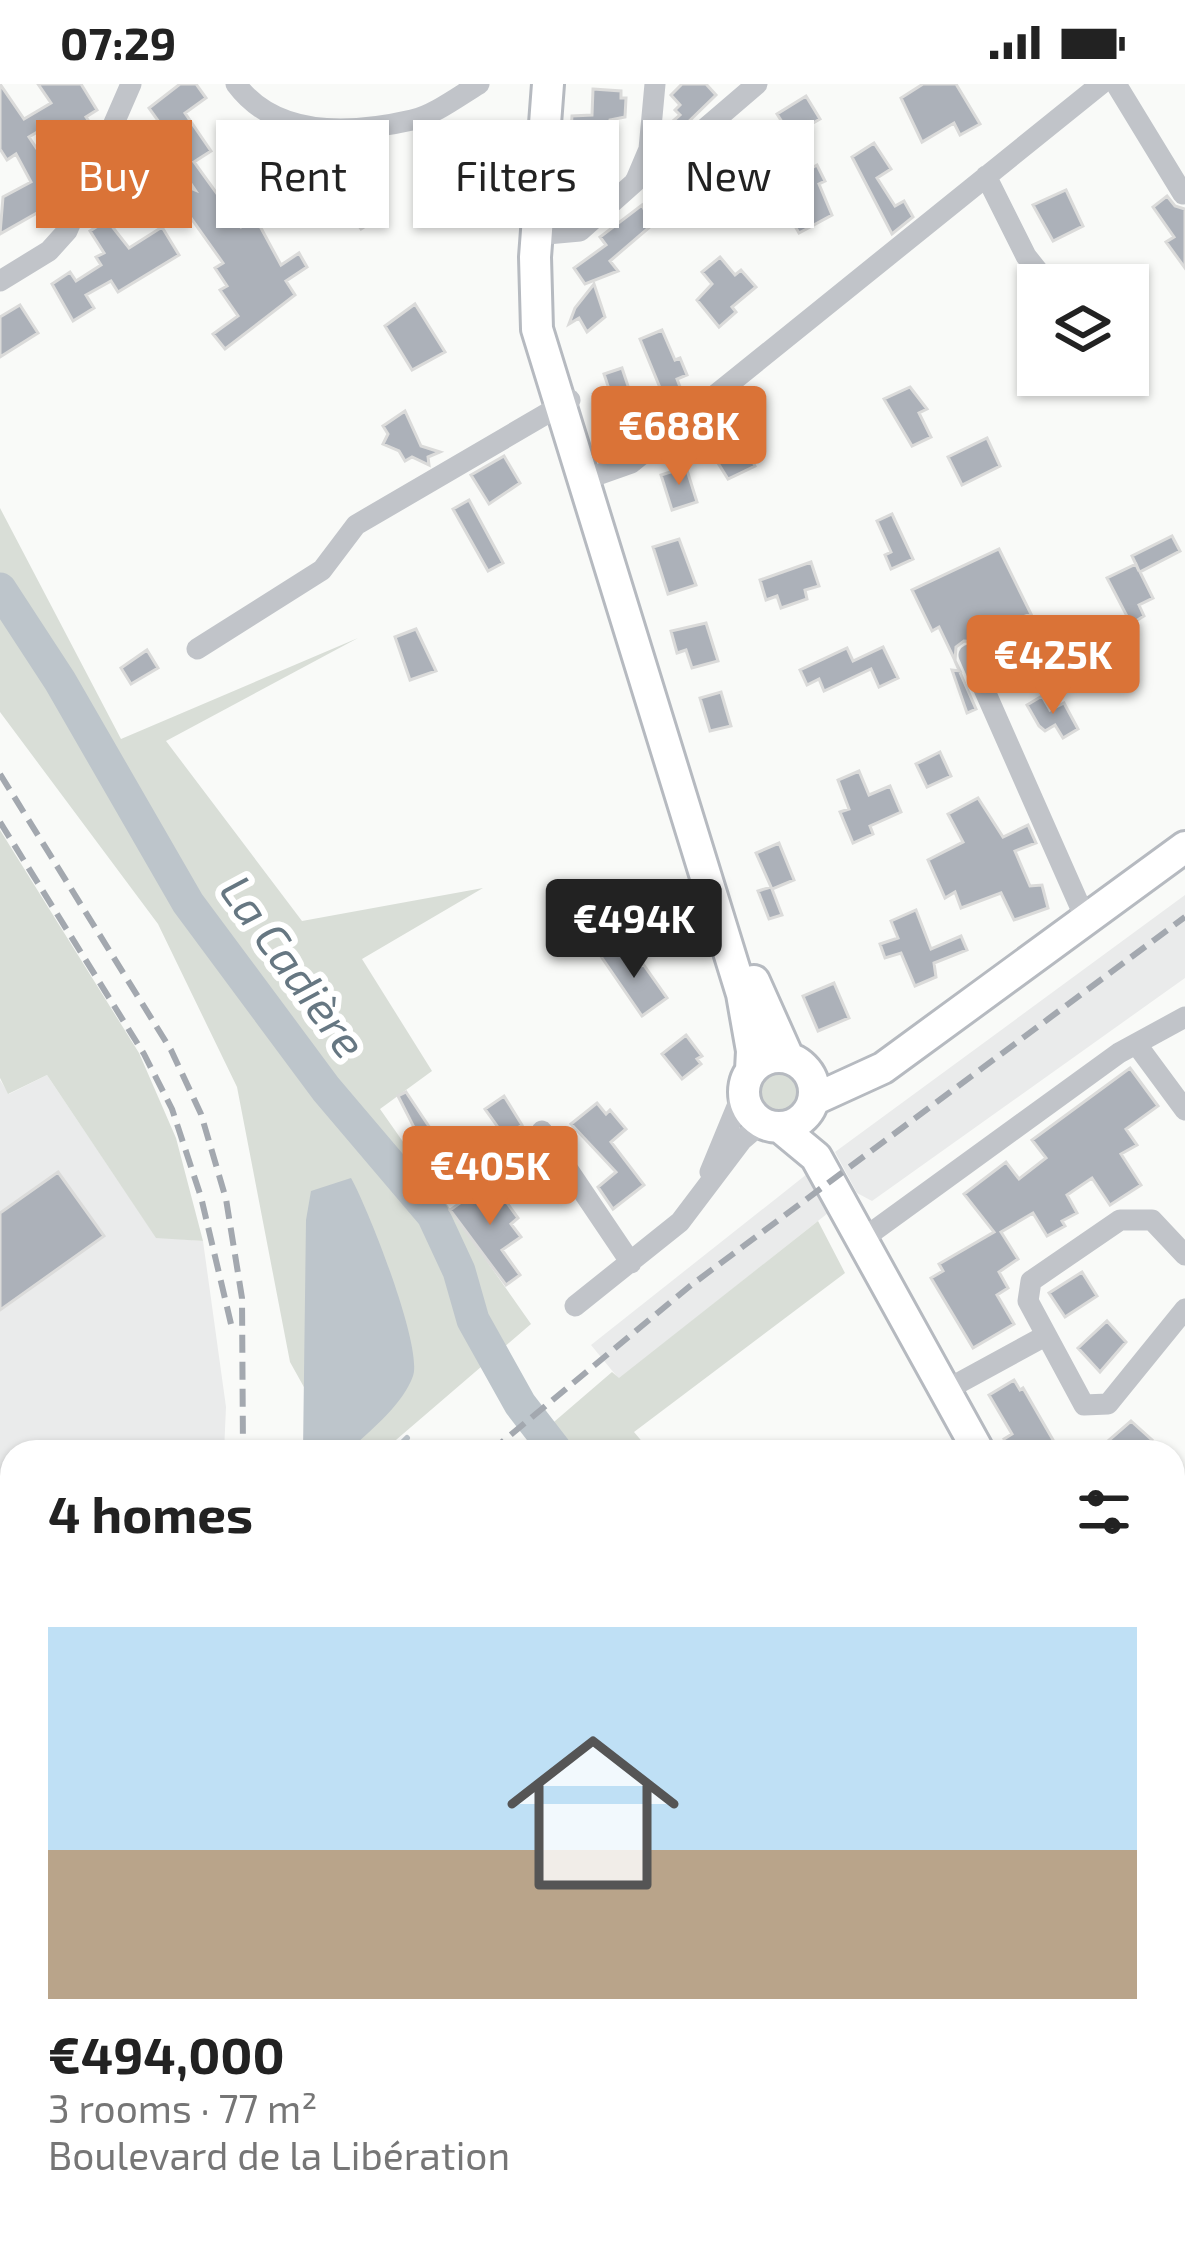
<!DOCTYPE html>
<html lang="en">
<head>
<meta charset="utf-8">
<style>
	:root { --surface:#fff; --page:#f2f2f2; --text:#222; --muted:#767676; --line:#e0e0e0; --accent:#da7337 }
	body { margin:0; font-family:"Exo 2",sans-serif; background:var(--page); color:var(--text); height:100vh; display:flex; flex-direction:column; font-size:45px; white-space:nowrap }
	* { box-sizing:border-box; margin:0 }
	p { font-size:39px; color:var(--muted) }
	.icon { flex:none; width:66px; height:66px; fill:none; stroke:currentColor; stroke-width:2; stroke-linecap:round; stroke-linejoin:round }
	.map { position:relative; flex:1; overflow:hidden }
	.sheet { position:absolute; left:0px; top:1356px; width:1185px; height:807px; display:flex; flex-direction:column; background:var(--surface); border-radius:36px 36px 0 0; box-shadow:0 3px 9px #0004 }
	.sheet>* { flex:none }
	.top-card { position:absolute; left:36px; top:36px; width:1113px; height:108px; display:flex; gap:24px }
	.tools { position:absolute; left:1017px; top:180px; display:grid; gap:24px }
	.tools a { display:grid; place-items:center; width:132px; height:132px; border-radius:0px; background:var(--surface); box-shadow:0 3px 9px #0004; font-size:60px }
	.price { position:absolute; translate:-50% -102px; padding:0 27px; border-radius:12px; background:var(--accent); color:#fff; font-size:39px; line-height:78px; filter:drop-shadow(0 3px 6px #0008) }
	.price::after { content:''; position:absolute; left:50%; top:72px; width:36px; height:27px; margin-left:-18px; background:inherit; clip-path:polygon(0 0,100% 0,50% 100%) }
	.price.active { background:#222; color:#fff }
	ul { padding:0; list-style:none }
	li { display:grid; align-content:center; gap:24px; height:636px; padding:0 48px }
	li+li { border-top:3px solid var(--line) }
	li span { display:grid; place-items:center; height:372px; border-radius:0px; color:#555 }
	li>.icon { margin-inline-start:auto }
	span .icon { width:216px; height:216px; fill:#fffc; stroke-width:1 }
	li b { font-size:51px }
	h2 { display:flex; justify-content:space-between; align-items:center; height:144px; padding:0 48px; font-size:51px }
	.tag { padding:0 42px; border-radius:0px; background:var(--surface); box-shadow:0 3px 9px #0004; font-size:42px; line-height:108px }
	.tag.active { background:var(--accent); color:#fff }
	.status { display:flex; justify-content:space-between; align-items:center; height:84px; padding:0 60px; background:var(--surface); direction:ltr }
	.status svg { height:33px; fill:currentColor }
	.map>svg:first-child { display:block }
	.built { fill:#eaebeb }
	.green { fill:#d9ded7 }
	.water { fill:#bdc5cb }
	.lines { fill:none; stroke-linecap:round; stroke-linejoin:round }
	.stream { stroke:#bdc5cb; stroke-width:6 }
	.river { stroke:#bdc5cb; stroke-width:33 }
	.building { fill:#acb1b9; stroke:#dbdbda; stroke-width:3 }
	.secondary-casing { stroke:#b6bac0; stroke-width:36 }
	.street { stroke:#c1c4c9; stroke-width:21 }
	.secondary { stroke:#fff; stroke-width:30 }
	.rail { stroke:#a3a8af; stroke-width:6; stroke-dasharray:18 9; stroke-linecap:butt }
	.labels { text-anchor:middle; stroke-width:12; stroke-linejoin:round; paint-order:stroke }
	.water-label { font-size:45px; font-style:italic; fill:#667782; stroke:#fff }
</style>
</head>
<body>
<div class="status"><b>07:29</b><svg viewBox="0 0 49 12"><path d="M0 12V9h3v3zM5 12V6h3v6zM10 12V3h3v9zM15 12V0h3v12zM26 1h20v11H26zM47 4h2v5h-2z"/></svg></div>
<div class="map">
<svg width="1185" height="2162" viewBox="0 0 1185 2162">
	<rect width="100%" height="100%" fill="#f9faf8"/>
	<!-- built -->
	<path class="built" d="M1185,811V894L872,1117L857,1109L835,1068Z
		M47,991L156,1153L203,1157L226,1323L224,1368H12V1484L0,1486V996L9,1010Z
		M807,1090L828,1129L619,1295L591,1261Z
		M1173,1684L1185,1699V1804L1176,1814Z"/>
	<!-- green -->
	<path class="green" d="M0,424L121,655L358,554L166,657L302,837L483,804L362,875L432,987L380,1025L531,1240L382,1368H340L290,1278L237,1003L158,840L0,628Z
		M0,746L139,969L176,1054L203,1157L156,1154L47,991L8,1010L0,994Z
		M757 1006a23 23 0 1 1 46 0a23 23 0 1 1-46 0Z
		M818,1137L845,1189L634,1348L651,1368H519L612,1288L619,1294Z
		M12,1489V1808L0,1823V1490Z
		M12,1907V2151H730L731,2162H0V1922Z"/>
	<!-- water -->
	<path class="water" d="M351,1094C368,1124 423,1263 413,1292C403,1320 373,1344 352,1364L346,1368H303L306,1136L311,1107Z"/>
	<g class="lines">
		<!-- stream -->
		<path class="stream" d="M393,1368L407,1354
			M0,1517L12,1507"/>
		<!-- river -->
		<path class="river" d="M0,505L60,597L188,819L326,1005L433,1131L459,1187L473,1236L520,1320L557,1368
			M695,2162V2151"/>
	</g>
	<!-- building -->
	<path class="building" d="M0,0L24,35L51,19L38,0H81L97,26L86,33L95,46L87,64L66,57L54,38L29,53L47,80L54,76L67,98L59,102L65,113L0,150L3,113L31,98L16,70L7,76L0,65Z
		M180,0H196L206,14L185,29L211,67L194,78L241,143L255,133L281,181L299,169L307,183L286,197L295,211L225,265L213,250L238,232L220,206L227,202L215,184L223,179L171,106L181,100L195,106L167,64L174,59L149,24Z
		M682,0H706L716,11L680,46L673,37L680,31L675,26L680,21L671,11Z
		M923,0H956L980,40L960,51L954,39L922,58L901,14Z
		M593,5L621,7V14H626L625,33L610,36L606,69L614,70L612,92L598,90L597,103L579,101L583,48L571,47L572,32L592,31Z
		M806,12L820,35L791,52L777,30Z
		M740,51L764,80L793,55L810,85L817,81L825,97L819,100L832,131L799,149L785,125L795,120L791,113L805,101L788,80L772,92L763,81L731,108L737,115L716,132L711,124L687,140L667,108L682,98L686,103L718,81L712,74Z
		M874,59L891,85L877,94L895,122L904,117L913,133L892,150L852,73Z
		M271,63L283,87L258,105L243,83Z
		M126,75L151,87L132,119L114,112Z
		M350,94L375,136L361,145L354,135L348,139L328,108Z
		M1066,106L1083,142L1053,157L1033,121Z
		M1167,112L1175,122L1185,125V184L1166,158L1174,153L1153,123Z
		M642,121L652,141L610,177L618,187L585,200L574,184L606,161L600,153Z
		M107,136L129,164L162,143L179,171L118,208L111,197L86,211L94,224L73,237L52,200L70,188L76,197L101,181L96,173L104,169L90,147Z
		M720,173L735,191L741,186L756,203L732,223L736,228L719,243L697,216L712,200L702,188Z
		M594,200L605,233L587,248L579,234L569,240L575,224Z
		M415,220L445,268L412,286L385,242Z
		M20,221L38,249L0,273V233Z
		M662,246L675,276L680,274L687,291L677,295L685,316L670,328L640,255Z
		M622,284L632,314L598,326L593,310L608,302L604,290Z
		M910,303L927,325L919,329L931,353L912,362L884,315Z
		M405,327L421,362L440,368L428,373L429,381L412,373L405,377L399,367L383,360L388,350L383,342Z
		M721,328L726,338L733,334L755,382L728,395L708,363L688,370L684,356L709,348L706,338Z
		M987,354L1000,382L962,401L948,373Z
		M504,372L520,399L489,420L471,391Z
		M686,383L697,418L672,426L661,391Z
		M469,416L503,479L488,487L453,425Z
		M892,430L913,475L891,485L885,471L891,468L877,437Z
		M1172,452L1180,467L1140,488L1153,514L1139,521L1144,532L1131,540L1107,494L1136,480L1139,487L1132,472Z
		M679,455L696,501L668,510L653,463Z
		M999,465L1031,530L989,546L980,558L990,582L977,558L964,557L956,563L955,577L976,625L967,629L952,586L960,587L939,543L932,547L912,506Z
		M811,478L819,502L805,506L807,515L781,524L777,512L766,516L760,496Z
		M706,539L718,577L692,584L686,566L677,569L671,547Z
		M416,545L436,587L410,596L395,553Z
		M883,563L898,594L879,603L871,585L824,607L819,595L807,601L800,586L847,564L853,577Z
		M147,566L158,584L131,600L121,584Z
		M721,608L731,642L710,647L700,614Z
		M1042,612L1050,626L1064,619L1078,645L1063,654L1055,641L1045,647L1039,642L1027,621Z
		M940,668L951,692L927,703L916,680Z
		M859,687L869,711L890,702L901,728L870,742L873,750L853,759L840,728L849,725L838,696Z
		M978,714L1003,753L1028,741L1036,759L1015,767L1030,802L1042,801L1048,824L1014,836L1001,809L961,824L955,808L945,814L928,776L963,758L948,730Z
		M779,759L794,796L772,805L782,831L769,835L758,807L771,803L756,769Z
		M916,826L931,865L961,852L967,866L934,879L936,893L915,902L901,869L885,874L880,860L898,854L891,837Z
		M616,860L635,886L643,880L667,914L642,932L600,871Z
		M834,899L849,934L818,947L803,912Z
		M686,951L702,972L697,975L701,980L682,995L662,970Z
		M1130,984L1158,1022L1126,1045L1137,1061L1121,1070L1141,1101L1110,1121L1092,1094L1067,1111L1077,1129L1062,1137L1065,1142L1047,1152L1033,1129L1001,1148L1018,1175L999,1188L1008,1204L997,1211L1014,1240L973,1264L931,1194L943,1187L939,1180L994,1148L964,1110L1006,1078L1019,1095L1046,1074L1032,1056Z
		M406,1008L438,1056L425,1065L398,1012Z
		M504,1012L522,1041L505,1053L485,1025Z
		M597,1019L606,1030L610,1026L626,1045L611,1058L644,1101L613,1125L598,1103L616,1088L571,1040Z
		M58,1088L104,1152L0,1226V1129Z
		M491,1097L518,1134L511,1140L521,1153L502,1166L520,1191L506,1201L450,1126Z
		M1082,1188L1097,1212L1065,1233L1049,1209Z
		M1107,1237L1126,1258L1100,1288L1078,1264Z
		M1014,1296L1020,1306L1023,1304L1060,1368H1011L1004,1355L1012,1350L989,1311Z
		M1131,1337L1152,1356L1142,1368H1121L1108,1357Z"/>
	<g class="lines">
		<!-- secondary casing -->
		<g class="secondary-casing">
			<path id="secondary" d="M548,0L535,173L537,245L742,910L752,967L751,986
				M754,897L788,973
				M744 1008a35 35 0 1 1 70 0a35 35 0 1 1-70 0Z
				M813,1016L883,984L1185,763
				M781,1044L816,1073L979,1368
				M1173,1649L1185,1661"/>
		</g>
		<!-- street -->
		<path class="street" d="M236,0C276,54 351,50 412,36C434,31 459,12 479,0
			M1116,0L1183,110
			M986,92L1026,172L1049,201
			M635,97L673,72L757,0
			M536,151L580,147L635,98L649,65L655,0
			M0,197L49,167L67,147L131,0
			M583,396L631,379L1101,0
			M197,565L322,486L356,441L570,316
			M969,571L1086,836
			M1137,961L1185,1026
			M542,1047L631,1179
			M710,1088L743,1008
			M860,1157L1119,969L1185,933
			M1185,1171L1152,1136H1120L1031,1197L1028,1217L1084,1321L1108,1320L1185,1225
			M575,1222L680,1138L742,1056L762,1039
			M946,1306L1045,1252
			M1173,1588L1185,1573"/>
		<!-- secondary -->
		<use href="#secondary" class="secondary"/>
		<!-- rail -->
		<path class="rail" d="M0,690L171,966L201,1030L226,1115L242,1214L243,1368
			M0,738L144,970L172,1025L201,1113L231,1240
			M490,1368L690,1202L1185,833
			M0,1839L12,1823
			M0,1884L12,1870"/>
	</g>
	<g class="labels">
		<!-- water labels -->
		<g class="water-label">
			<text transform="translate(293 883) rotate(54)" y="16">La Cadière</text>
		</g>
	</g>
</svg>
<div class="tools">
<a><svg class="icon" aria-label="layers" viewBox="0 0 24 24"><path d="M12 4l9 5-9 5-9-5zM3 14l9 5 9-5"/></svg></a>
</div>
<b class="price" style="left:679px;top:404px">€688K</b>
<b class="price" style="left:1053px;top:633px">€425K</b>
<b class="price active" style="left:634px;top:897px">€494K</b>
<b class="price" style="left:490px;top:1144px">€405K</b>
<div class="top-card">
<a class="tag active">Buy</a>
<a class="tag">Rent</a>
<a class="tag">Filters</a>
<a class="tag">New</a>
</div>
<section class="sheet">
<h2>4 homes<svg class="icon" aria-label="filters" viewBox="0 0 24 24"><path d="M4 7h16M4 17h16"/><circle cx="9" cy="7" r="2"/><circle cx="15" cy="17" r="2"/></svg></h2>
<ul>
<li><span style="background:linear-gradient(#bfe0f5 60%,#b9a48a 0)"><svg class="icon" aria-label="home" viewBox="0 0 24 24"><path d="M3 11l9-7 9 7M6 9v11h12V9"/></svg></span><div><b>€494,000</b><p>3 rooms · 77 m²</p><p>Boulevard de la Libération</p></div></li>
</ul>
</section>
</div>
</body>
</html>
